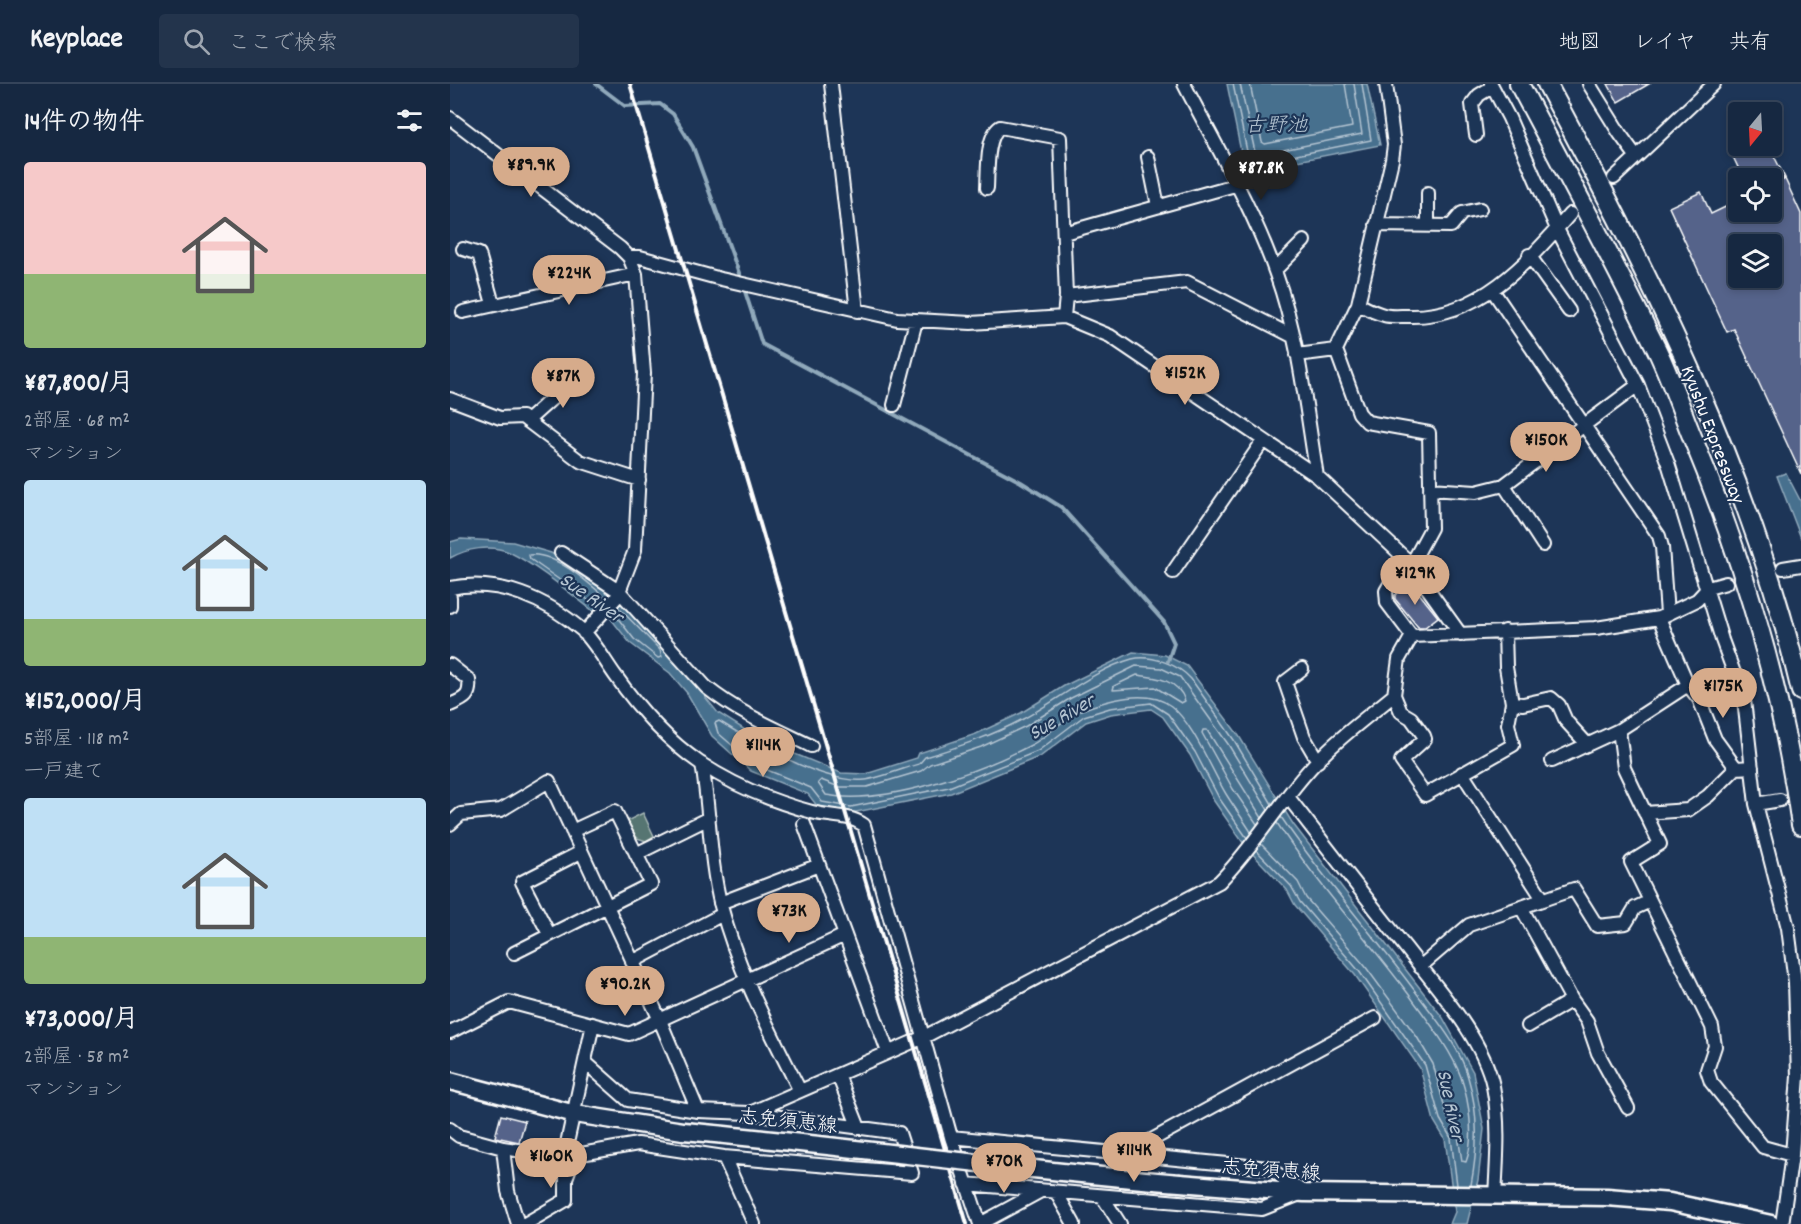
<!DOCTYPE html>
<html lang="ja">
<head>
<meta charset="utf-8">
<style>
	:root { --surface:#162841; --page:#23344c; --text:#f1f3f6; --muted:#9ea6b1; --line:#35445a; --accent:#d6ab8b }
	body { margin:0; font-family:Dekko,"Klee One",sans-serif; background:var(--page); color:var(--text); height:100vh; display:flex; flex-direction:column; font-size:22px; white-space:nowrap }
	* { box-sizing:border-box; margin:0 }
	p { font-size:20px; color:var(--muted) }
	.icon { flex:none; width:33px; height:33px; fill:none; stroke:currentColor; stroke-width:2; stroke-linecap:round; stroke-linejoin:round }
	.map { position:relative; flex:1; overflow:hidden }
	.drawer { display:flex; flex-direction:column; background:var(--surface); width:450px }
	.drawer>* { flex:none }
	.needle { width:39px; rotate:198deg }
	.buttons { position:absolute; left:1278px; top:18px; display:grid; gap:12px }
	.buttons a { display:grid; place-items:center; width:54px; height:54px; border-radius:6px; background:var(--surface); box-shadow:0 3px 9px #0003,0 0 0 2px var(--line); font-size:30px }
	.price { position:absolute; translate:-50% -51px; padding:0 14px; border-radius:21px; background:var(--accent); color:#111; font-size:20px; line-height:39px; filter:drop-shadow(0 2px 3px #0008) }
	.price::after { content:''; position:absolute; left:50%; top:36px; width:18px; height:14px; margin-left:-9px; background:inherit; clip-path:polygon(0 0,100% 0,50% 100%) }
	.price.on { background:#222; color:#fff }
	ul { padding:0; list-style:none }
	li { display:grid; align-content:center; gap:12px; height:318px; padding:0 24px }
	li span { display:grid; place-items:center; height:186px; border-radius:6px; color:#555 }
	li>.icon { margin-inline-start:auto }
	span .icon { width:108px; height:108px; fill:#fffc; stroke-width:1 }
	li b { font-size:26px }
	h2 { display:flex; justify-content:space-between; align-items:center; height:72px; padding:0 24px; font-size:26px }
	header { display:flex; align-items:center; gap:36px; box-sizing:border-box; height:84px; padding:0 30px; background:var(--surface); border-bottom:2px solid var(--line) }
	header strong { font-size:28px }
	nav { display:flex; gap:33px; margin-inline-start:auto; font-size:21px }
	.search { width:420px; height:54px; background:var(--page); display:flex; align-items:center; gap:15px; box-sizing:border-box; padding:0 21px; border-radius:6px; color:var(--muted); font-size:22px }
	main { display:flex; flex:1; min-height:0 }
	.map>svg:first-child { display:block }
	.green { fill:#567472; stroke:#aabab8; stroke-width:1.5 }
	.water { fill:#466f8e; stroke:#90a9bb; stroke-width:1.5 }
	.lines { fill:none; stroke-linecap:round; stroke-linejoin:round }
	.shore { stroke:#b5c5d2; stroke-width:1.5 }
	.stream { stroke:#90a9bb; stroke-width:4 }
	.building { fill:#55638a; stroke:#fff; stroke-width:1.5; fill-rule:evenodd }
	.minor-tunnel { stroke:#344968; stroke-width:12; stroke-dasharray:12 6; stroke-linecap:butt }
	.minor-casing { stroke:#fff; stroke-width:16 }
	.major-casing { stroke:#fff; stroke-width:21 }
	.highway-casing { stroke:#fff; stroke-width:22 }
	.minor { stroke:#1d3557; stroke-width:12 }
	.major { stroke:#1d3557; stroke-width:16 }
	.highway { stroke:#1d3557; stroke-width:18 }
	.rail { stroke:#fff; stroke-width:4 }
	.major-bridge-casing { stroke:#fff; stroke-width:21; stroke-linecap:butt }
	.major-bridge { stroke:#1d3557; stroke-width:16 }
	.labels { text-anchor:middle; stroke-width:4.5; stroke-linejoin:round; paint-order:stroke }
	.street-label { font-size:20px; fill:#fff; stroke:#1d3557 }
	.water-label { font-size:21px; font-style:italic; fill:#b5c5d2; stroke:#1d3557 }
</style>
</head>
<body>
<header>
<strong>Keyplace</strong>
<div class="search"><svg class="icon" aria-label="search" viewBox="0 0 24 24"><circle cx="10" cy="10" r="6"/><path d="M15 15l6 6"/></svg>ここで検索</div>
<nav><a>地図</a><a>レイヤ</a><a>共有</a></nav>
</header>
<main>
<section class="drawer">
<h2>14件の物件<svg class="icon" aria-label="filters" viewBox="0 0 24 24"><path d="M4 7h16M4 17h16"/><circle cx="9" cy="7" r="2"/><circle cx="15" cy="17" r="2"/></svg></h2>
<ul>
<li><span style="background:linear-gradient(#f6c9c9 60%,#8fb573 0)"><svg class="icon" aria-label="home" viewBox="0 0 24 24"><path d="M3 11l9-7 9 7M6 9v11h12V9"/></svg></span><div><b>¥87,800/月</b><p>2部屋 · 68 m²</p><p>マンション</p></div></li>
<li><span style="background:linear-gradient(#bfe0f5 75%,#8fb573 0)"><svg class="icon" aria-label="home" viewBox="0 0 24 24"><path d="M3 11l9-7 9 7M6 9v11h12V9"/></svg></span><div><b>¥152,000/月</b><p>5部屋 · 118 m²</p><p>一戸建て</p></div></li>
<li><span style="background:linear-gradient(#bfe0f5 75%,#8fb573 0)"><svg class="icon" aria-label="home" viewBox="0 0 24 24"><path d="M3 11l9-7 9 7M6 9v11h12V9"/></svg></span><div><b>¥73,000/月</b><p>2部屋 · 58 m²</p><p>マンション</p></div></li>
</ul>
</section>
<div class="map">
<svg width="1351" height="1140" viewBox="0 0 1351 1140">
	<rect width="100%" height="100%" fill="#1d3557"/>
	<filter id="ink" filterUnits="userSpaceOnUse"><feTurbulence type="fractalNoise" baseFrequency=".0167" numOctaves="2"/><feDisplacementMap in="SourceGraphic" scale="12" xChannelSelector="R" yChannelSelector="G"/><feConvolveMatrix kernelMatrix="1 2 1 2 8 2 1 2 1" color-interpolation-filters="sRGB"/></filter>
	<g filter="url(#ink)">
		<!-- green -->
		<path class="green" d="M193,729L204,752L196,757L187,754L177,737Z"/>
		<!-- water -->
		<path class="water" d="M777,0H917L930,61L795,87Z
			M1336,389L1351,418V454L1327,392Z
			M11,455L63,458L101,469L135,488L171,518L214,562L268,629L311,656L391,689L416,690L467,674L469,669L526,650L571,629L614,602L683,568L715,571L737,582L789,652L843,740L993,934L1023,988L1034,1045L1028,1096L1017,1140H1000L1005,1128L995,1055L984,1037L970,984L905,891L845,821L837,806L796,763L764,717L740,671L713,633L701,625L661,630L636,638L591,672L501,709L401,729L368,723L358,710L301,687L262,652L237,609L220,589L180,559L158,531L147,530C121,510 88,482 59,468C40,460 16,465 0,474V458Z"/>
		<g class="lines">
			<!-- shore -->
			<path class="shore" d="M783,0L799,77L802,80L921,56L912,0
				M790,0L805,68L808,71L912,50L904,0
				M800,0L812,58L815,60L902,43L895,0
				M148,523L80,475L79,471C103,467 139,499 156,514
				M163,528L184,555L208,574L212,573L210,566L168,523
				M687,591C706,593 729,596 735,617L731,619L705,603L663,606L664,602Z
				M831,733C873,795 924,851 968,911C986,935 1010,963 1018,993C1029,1030 1028,1064 1021,1101
				M807,740L783,705L752,649L753,646H757L812,734
				M801,748C793,735 784,723 776,710C761,685 743,639 721,622C698,604 658,616 634,625C614,632 600,652 581,661C529,688 434,722 376,711L368,699L371,696L389,703H417L471,687L480,680L531,663L576,642L621,614L686,582L711,584L730,593L778,660L818,726
				M797,754L769,714L745,668L718,630L701,619L660,624L634,632L588,667L499,703L401,723L372,718L361,704L305,681L268,649L265,639L269,637C304,659 374,700 415,696C427,695 454,684 469,680L475,673C508,663 542,652 573,635C609,616 643,586 682,575C701,570 729,581 741,595L784,656L822,720
				M811,760L848,798L856,814L915,882L967,953L983,980L997,1032L1008,1052L1012,1077L1016,1078C1025,1054 1019,1017 1011,993C1000,964 978,937 960,912C917,854 867,800 827,739
				M806,766L841,802L850,818L909,887L975,981L990,1035L1001,1054L1007,1101"/>
			<!-- stream -->
			<path class="stream" d="M146,0L175,22L210,20L223,30L243,63L289,189L312,260L571,398L611,423L714,538L724,559L718,577"/>
		</g>
		<!-- building -->
		<path class="building" d="M1158,0H1199L1168,18Z
			M1278,62H1319L1335,94H1293Z
			M1335,95L1351,130V390L1284,245L1277,248L1219,123L1251,108L1261,130L1288,117V128H1322V102ZM1288,160H1322V194H1288Z
			M960,498L988,533L975,543H968L945,515V511Z
			M51,1031L75,1037L69,1058L45,1053Z"/>
		<g class="lines">
			<!-- minor-tunnel -->
			<path class="minor-tunnel" d="M1128,124L1164,94
				M1276,499L1324,487"/>
			<!-- minor casing -->
			<g class="minor-casing">
				<path id="minor" d="M381,0L407,227
					M734,0C766,62 803,124 826,190C849,254 856,325 867,392
					M1041,0L1059,34L1107,145L1188,301L1219,382L1272,556L1294,616L1306,720L1338,844L1345,898L1348,992L1342,1071L1332,1140
					M1139,0L1170,50L1186,72
					M0,34L170,164L179,173L186,190L194,289L185,466L167,513L134,549
					M1026,51L1022,20L1029,11L1042,3
					M698,73L708,122
					M1164,94L1264,0
					M537,104C538,88 536,52 550,43L610,54L616,212
					M926,141L1001,142L1012,129L1030,125
					M978,142V109
					M614,149L785,101
					M13,165L29,170L43,220
					M1079,171L1119,227
					M179,173H190L271,195L447,235L521,239L614,233L660,252L867,392L958,477L1011,551
					M825,186L854,157
					M1043,207L1209,452L1212,463L1217,530
					M908,220C916,224 925,229 934,231C941,233 950,232 957,232C1028,235 1077,179 1120,130
					M13,228L186,190
					M614,233L616,212L737,198L842,252
					M886,266L909,329L917,338L979,349L981,444L961,481L943,495L936,507L937,519L962,552
					M847,271L886,266L908,220L942,76L944,61L936,0
					M0,315L50,334L72,333L130,377L189,396
					M444,321L466,237
					M77,337L105,312L106,292
					M1054,401L1093,461
					M980,405L1026,408L1054,401L1188,301
					M111,469L170,508L256,603C288,629 324,644 361,662
					M1333,484L1351,481
					M723,488L813,357
					M0,504C49,494 96,515 133,547C145,559 155,577 165,591C189,625 215,655 250,679C283,701 324,718 362,728C379,733 398,730 414,741L501,1053L530,1140
					M0,513V522
					M0,581L19,596C21,613 14,615 0,621
					M852,585L835,598L854,653L868,677
					M1238,601L1249,615L1265,655L1286,684L1302,683
					M944,611L951,628L961,634L974,652L975,655L951,677L975,711L1063,661L1058,640L1062,619L1056,583L1055,547
					M1062,619L1073,620L1101,614L1109,621L1116,637L1137,660
					M1169,646L1174,684L1210,760L1181,778L1262,943L1265,962L1257,986L1261,998L1313,1063L1342,1071
					M1102,677L1169,646L1238,601L1209,534
					M252,680C260,726 259,776 271,822C288,887 320,947 350,1007
					M1012,689L1093,815
					M838,713C877,763 916,814 956,864C986,903 1033,954 1043,1002C1050,1039 1047,1075 1045,1112
					M1306,720L1330,716
					M1195,729L1238,726L1258,712L1286,684
					M0,740L11,730L51,726L99,697L209,934L248,1027
					M354,740L438,968
					M186,770L259,734
					M270,819L369,781
					M1071,823L1122,916L1137,937L1148,969L1178,1024
					M99,850L72,798L131,768
					M64,869L201,800L165,727L122,747
					M182,878L273,830
					M970,883L1019,841L1124,805L1147,842L1176,839L1185,824L1200,817
					M1078,942L1122,916
					M0,948L59,918L179,950L395,851
					M388,991L409,1044
					M300,1029L474,953L769,798C808,759 834,709 874,670C895,649 921,630 944,611L949,575L962,552L1146,544L1209,534L1247,516L1258,504L1276,499
					M0,1045L9,1052L53,1064L114,1073L188,1060L274,1073L462,1089L449,1049L300,1029L248,1027L178,1016L135,978
					M501,1053L819,1084L853,1108
					M53,1064L58,1107L68,1140
					M676,1070L925,934
					M114,1073L143,940
					M274,1073L304,1140
					M516,1100L812,1125L850,1110
					M606,1108L624,1140
					M652,1112L670,1140
					M75,1140L116,1116V1094L125,1071
					M530,1140L591,1107"/>
			</g>
			<!-- major casing -->
			<g class="major-casing">
				<path id="major" d="M0,997L125,1030L233,1047
					M730,1099L854,1109L1157,1113L1220,1118L1321,1140"/>
			</g>
			<!-- highway casing -->
			<g class="highway-casing">
				<path id="highway" d="M1069,0C1116,88 1163,176 1207,266C1219,291 1229,319 1239,345C1292,472 1332,605 1351,741
					M1097,0C1201,193 1301,392 1351,607"/>
			</g>
			<!-- minor -->
			<use href="#minor" class="minor"/>
			<!-- major -->
			<use href="#major" class="major"/>
			<!-- highway -->
			<use href="#highway" class="highway"/>
			<!-- rail -->
			<path class="rail" d="M180,0L517,1140"/>
			<!-- major-bridge casing -->
			<g class="major-bridge-casing">
				<path id="major-bridge" d="M233,1047C399,1062 564,1086 730,1099"/>
			</g>
			<!-- major-bridge -->
			<use href="#major-bridge" class="major-bridge"/>
		</g>
	</g>
	<g class="labels">
		<!-- street labels -->
		<g class="street-label">
			<text transform="translate(1264 350) rotate(69)" y="7">Kyushu Expressway</text>
			<text transform="translate(338 1036) rotate(6)" y="7">志免須恵線</text>
			<text transform="translate(821 1085) rotate(4)" y="7">志免須恵線</text>
		</g>
		<!-- water labels -->
		<g class="water-label">
			<text x="826" y="47">古野池</text>
			<text transform="translate(142 513) rotate(35)" y="7">Sue River</text>
			<text transform="translate(611 632) rotate(-30)" y="7">Sue River</text>
			<text transform="translate(1002 1021) rotate(78)" y="7">Sue River</text>
		</g>
	</g>
</svg>
<div class="buttons">
<a><svg class="needle" viewBox="-14 -14 28 28"><path d="M0-13l5 13h-10z" fill="#e53935"/><path d="M0 13l5-13h-10z" fill="#9ea6b1"/></svg></a>
<a><svg class="icon" aria-label="locate" viewBox="0 0 24 24"><circle cx="12" cy="12" r="6"/><path d="M12 2v4M12 18v4M2 12h4M18 12h4"/></svg></a>
<a><svg class="icon" aria-label="layers" viewBox="0 0 24 24"><path d="M12 4l9 5-9 5-9-5zM3 14l9 5 9-5"/></svg></a>
</div>
<b class="price" style="left:81px;top:114px">¥89.9K</b>
<b class="price on" style="left:811px;top:117px">¥87.8K</b>
<b class="price" style="left:119px;top:222px">¥224K</b>
<b class="price" style="left:735px;top:322px">¥152K</b>
<b class="price" style="left:113px;top:325px">¥87K</b>
<b class="price" style="left:1096px;top:389px">¥150K</b>
<b class="price" style="left:965px;top:522px">¥129K</b>
<b class="price" style="left:1273px;top:635px">¥175K</b>
<b class="price" style="left:313px;top:694px">¥114K</b>
<b class="price" style="left:339px;top:860px">¥73K</b>
<b class="price" style="left:175px;top:933px">¥90.2K</b>
<b class="price" style="left:684px;top:1099px">¥114K</b>
<b class="price" style="left:101px;top:1105px">¥160K</b>
<b class="price" style="left:554px;top:1110px">¥70K</b>
</div>
</main>
</body>
</html>
